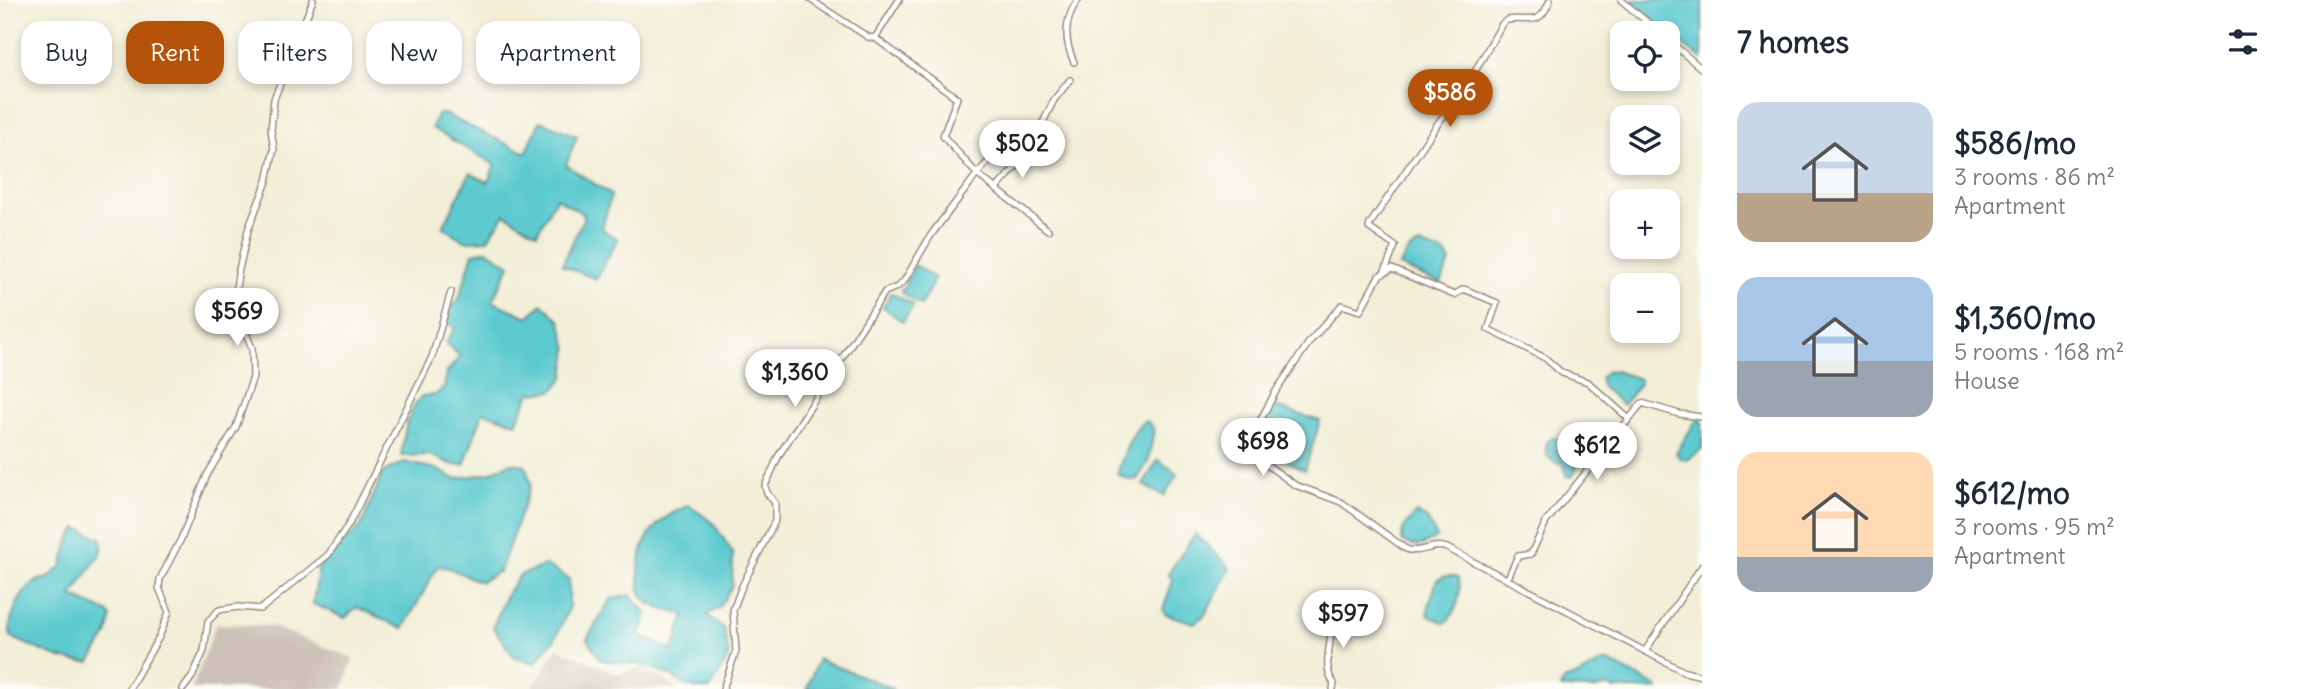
<!DOCTYPE html>
<html lang="en">
<head>
<meta charset="utf-8">
<style>
	:root { --surface:#fff; --page:#f6f6f7; --text:#1f2937; --muted:#747a83; --accent:#b45309 }
	body { margin:0; font-family:Delius,sans-serif; background:var(--page); color:var(--text); height:100vh; display:flex; flex-direction:column; font-size:26px; white-space:nowrap }
	* { box-sizing:border-box; margin:0 }
	p { font-size:23px; color:var(--muted) }
	.icon { flex:none; width:38px; height:38px; fill:none; stroke:currentColor; stroke-width:2; stroke-linecap:round; stroke-linejoin:round }
	.map { position:relative; flex:1; overflow:hidden }
	.sheet { display:flex; flex-direction:column; background:var(--surface); width:595px }
	.sheet>* { flex:none }
	.top-card { position:absolute; left:21px; top:21px; width:665px; height:63px; display:flex; gap:14px }
	.tools { position:absolute; left:1610px; top:21px; display:grid; gap:14px }
	.tools a { display:grid; place-items:center; width:70px; height:70px; border-radius:14px; background:var(--surface); box-shadow:0 4px 10px #0003; font-size:35px }
	.price { position:absolute; translate:-50% -60px; padding:0 16px; border-radius:24px; background:#fff; color:#222; font-size:23px; line-height:46px; filter:drop-shadow(0 2px 4px #0008) }
	.price::after { content:''; position:absolute; left:50%; top:42px; width:21px; height:16px; margin-left:-10px; background:inherit; clip-path:polygon(0 0,100% 0,50% 100%) }
	.price.active { background:var(--accent); color:#fff }
	ul { padding:0; list-style:none }
	li { display:flex; align-items:center; gap:21px; height:175px; padding:0 35px }
	li span { display:grid; place-items:center; flex:none; width:196px; height:140px; border-radius:21px; color:#555 }
	li>.icon { margin-inline-start:auto }
	span .icon { width:84px; height:84px; fill:#fffc; stroke-width:1 }
	li b { font-size:30px }
	h2 { display:flex; justify-content:space-between; align-items:center; height:84px; padding:0 35px; font-size:30px }
	.pill { padding:0 24px; border-radius:21px; background:var(--surface); box-shadow:0 4px 10px #0003; font-size:24px; line-height:63px }
	.pill.active { background:var(--accent); color:#fff }
	main { display:flex; flex:1; min-height:0 }
	.map>svg:first-child { display:block }
	.industrial { fill:#cec1b9 }
	.water { fill:#5dcad0; stroke:#4c7a77; stroke-width:2 }
	.lines { fill:none; stroke-linecap:round; stroke-linejoin:round }
	.minor-casing { stroke:#968c7b; stroke-width:8 }
	.minor { stroke:#fff; stroke-width:5 }
</style>
</head>
<body>
<main>
<div class="map">
<svg width="1702" height="689" viewBox="0 0 1702 689">
	<rect width="100%" height="100%" fill="#fdfcf7"/>
	<filter id="ink" filterUnits="userSpaceOnUse"><feTurbulence type="fractalNoise" baseFrequency=".0143" numOctaves="2"/><feDisplacementMap in="SourceGraphic" scale="14" xChannelSelector="R" yChannelSelector="G"/><feConvolveMatrix kernelMatrix="1 2 1 2 8 2 1 2 1" color-interpolation-filters="sRGB"/></filter>
	<filter id="wash" filterUnits="userSpaceOnUse"><feTurbulence type="fractalNoise" baseFrequency=".00686" numOctaves="4" result="noise"/><feDisplacementMap in="SourceGraphic" scale="28" xChannelSelector="R" yChannelSelector="G"/><feGaussianBlur stdDeviation="1.57" result="paint"/><feColorMatrix in="noise" values="0 0 0 0 0 0 0 0 0 0 0 0 0 0 0 0 0 1.4 0 .05"/><feComposite in="paint" operator="in"/></filter>
	<g filter="url(#wash)">
		<rect width="100%" height="100%" fill="#f2eed8"/>
		<!-- industrial -->
		<path class="industrial" d="M216,624L271,626L353,658L343,689H192Z
			M557,648L618,674L640,668L680,689H532Z"/>
		<!-- water -->
		<path class="water" d="M1631,0H1702V59L1676,40Z
			M437,114H444L526,153L540,121L577,136L566,165L611,195L602,229L618,239L596,279L562,265L585,215L556,198L537,233L505,214L487,240L465,241L443,227L470,173L488,182L495,165L432,128Z
			M1420,245L1443,252L1450,261L1441,284L1399,266L1410,249Z
			M487,250L510,265L492,301L528,317L542,304L560,320L568,349L564,377L553,391L530,393L516,423L483,412L464,465H454L430,455L401,456C405,433 405,414 422,396L435,395L444,388L447,372L460,356L446,343L455,328L446,321L447,312L459,299L473,253Z
			M915,265L935,278L921,305L901,292Z
			M891,293L914,305L903,322L883,307Z
			M1615,371L1640,379V384L1623,405L1602,387L1600,378L1606,372Z
			M1273,406L1320,421L1305,470L1261,448Z
			M1697,419L1702,420V449L1687,460L1680,458L1676,453Z
			M1147,421L1154,429L1148,462L1137,479L1130,480L1117,474C1124,455 1129,436 1143,422Z
			M1572,431L1585,437L1592,449L1589,456L1579,464L1572,477L1566,476L1564,464L1554,462L1547,456L1546,444L1552,438L1561,439Z
			M1158,460L1178,474L1164,496L1143,485Z
			M404,462L436,469L455,479L489,473L510,463L525,465L531,484L500,571L480,582L449,568L438,566L403,629L357,607L345,618L313,604L319,567L361,526L383,472Z
			M689,505L713,523L733,553L732,587L719,607L707,615L724,629L729,656L710,689C679,689 683,679 660,671C637,662 624,663 601,660L587,639L611,599L630,595L647,614L640,635L672,651L685,615C675,612 658,610 649,603C639,595 639,586 639,574C639,537 657,519 689,505Z
			M1416,513L1427,519L1437,537C1423,546 1418,549 1402,541L1403,529Z
			M77,528L102,539V551L72,596L107,612L111,617L107,635L90,662C62,663 36,648 11,637C5,619 26,577 47,579L62,566L69,541Z
			M1195,534L1230,568L1204,616L1194,623L1165,614L1163,610L1173,580L1168,574Z
			M546,565L569,579V608L555,639L535,663L515,658L493,627L506,595L520,575Z
			M1445,576H1454L1458,578C1463,592 1456,615 1445,623L1429,616L1428,609L1437,580Z
			M818,659L894,689H807Z
			M1602,662H1609L1656,686L1658,689H1613L1608,686L1596,689L1560,688L1565,679L1580,675Z"/>
	</g>
	<g filter="url(#ink)">
		<g class="lines">
			<!-- minor casing -->
			<g class="minor-casing">
				<path id="minor" d="M811,0L868,37L875,38L957,98L943,136L977,174L1048,230
					M1621,0L1660,33
					M875,38L899,0
					M1668,40L1702,69
					M1074,62C1064,41 1064,19 1078,0
					M996,189L1028,153
					M1385,271L1395,246L1369,228L1370,224L1441,119L1459,99L1502,24L1507,20C1530,16 1539,29 1550,0
					M1629,419L1588,382L1562,373L1545,358L1488,329L1497,303L1464,289L1454,295L1392,269L1379,276L1360,311L1342,305L1310,341L1276,391L1245,449L1295,485L1341,502L1406,549C1421,555 1433,542 1447,548L1685,672L1702,676
					M1507,580L1518,556L1531,554L1546,522L1642,403L1679,414L1702,417
					M1323,617L1331,629C1331,647 1322,669 1334,683L1333,689
					M1645,651L1702,566
					M129,689L159,637L169,612L159,588L160,579L181,539L207,475L236,427L253,377L252,348L234,303L238,274L248,230L267,181L274,149L271,130L274,99L313,0
					M183,689L192,677L204,651L208,621L219,610L238,607L261,609L328,555L349,524L432,357L451,292
					M723,689L736,651L733,610L742,586L775,521V503L767,493L765,486L779,455L885,292L897,287L904,281L931,235L977,174L1004,144L1028,153L1054,100L1070,80"/>
			</g>
			<!-- minor -->
			<use href="#minor" class="minor"/>
		</g>
	</g>
</svg>
<div class="tools">
<a><svg class="icon" aria-label="locate" viewBox="0 0 24 24"><circle cx="12" cy="12" r="6"/><path d="M12 2v4M12 18v4M2 12h4M18 12h4"/></svg></a>
<a><svg class="icon" aria-label="layers" viewBox="0 0 24 24"><path d="M12 4l9 5-9 5-9-5zM3 14l9 5 9-5"/></svg></a>
<a>+</a>
<a>−</a>
</div>
<b class="price active" style="left:1450px;top:129px">$586</b>
<b class="price" style="left:1022px;top:180px">$502</b>
<b class="price" style="left:237px;top:348px">$569</b>
<b class="price" style="left:795px;top:409px">$1,360</b>
<b class="price" style="left:1263px;top:478px">$698</b>
<b class="price" style="left:1597px;top:482px">$612</b>
<b class="price" style="left:1343px;top:650px">$597</b>
<div class="top-card">
<a class="pill">Buy</a>
<a class="pill active">Rent</a>
<a class="pill">Filters</a>
<a class="pill">New</a>
<a class="pill">Apartment</a>
</div>
</div>
<section class="sheet">
<h2>7 homes<svg class="icon" aria-label="filters" viewBox="0 0 24 24"><path d="M4 7h16M4 17h16"/><circle cx="9" cy="7" r="2"/><circle cx="15" cy="17" r="2"/></svg></h2>
<ul>
<li><span style="background:linear-gradient(#c9d6e8 65%,#b9a48a 0)"><svg class="icon" aria-label="home" viewBox="0 0 24 24"><path d="M3 11l9-7 9 7M6 9v11h12V9"/></svg></span><div><b>$586/mo</b><p>3 rooms · 86 m²</p><p>Apartment</p></div></li>
<li><span style="background:linear-gradient(#a9c7e8 60%,#9aa5b1 0)"><svg class="icon" aria-label="home" viewBox="0 0 24 24"><path d="M3 11l9-7 9 7M6 9v11h12V9"/></svg></span><div><b>$1,360/mo</b><p>5 rooms · 168 m²</p><p>House</p></div></li>
<li><span style="background:linear-gradient(#ffd9b3 75%,#9aa5b1 0)"><svg class="icon" aria-label="home" viewBox="0 0 24 24"><path d="M3 11l9-7 9 7M6 9v11h12V9"/></svg></span><div><b>$612/mo</b><p>3 rooms · 95 m²</p><p>Apartment</p></div></li>
</ul>
</section>
</main>
</body>
</html>
